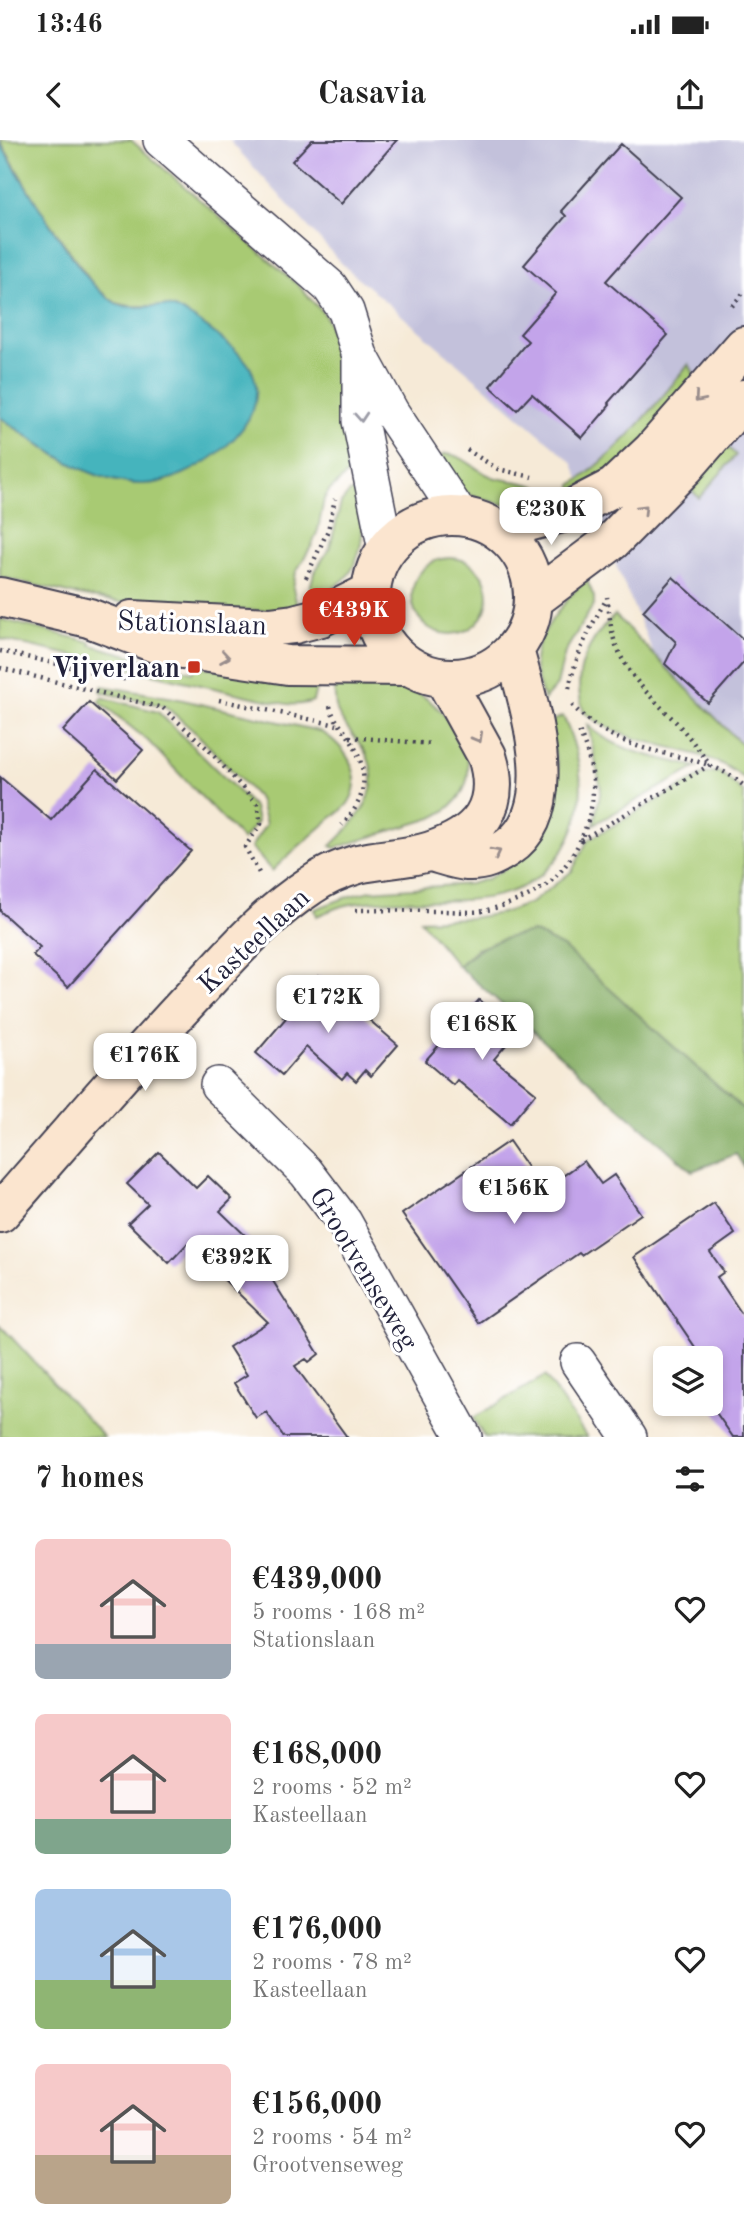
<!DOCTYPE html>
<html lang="en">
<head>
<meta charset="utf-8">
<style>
	:root { --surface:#fff; --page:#f6f6f6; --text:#222; --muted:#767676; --accent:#c8321e }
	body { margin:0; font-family:"Old Standard TT",serif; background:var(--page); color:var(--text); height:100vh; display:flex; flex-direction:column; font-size:26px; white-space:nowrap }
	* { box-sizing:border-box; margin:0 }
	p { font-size:23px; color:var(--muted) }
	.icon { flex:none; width:38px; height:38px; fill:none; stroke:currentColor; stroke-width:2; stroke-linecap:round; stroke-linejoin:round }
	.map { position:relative; height:1297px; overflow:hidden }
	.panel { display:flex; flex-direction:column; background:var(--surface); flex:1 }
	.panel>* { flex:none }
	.tools { position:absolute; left:653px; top:1206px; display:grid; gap:14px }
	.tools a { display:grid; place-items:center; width:70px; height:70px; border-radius:10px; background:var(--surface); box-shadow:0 4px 10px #0003; font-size:35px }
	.price { position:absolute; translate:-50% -60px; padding:0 16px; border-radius:14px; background:#fff; color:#222; font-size:23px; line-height:46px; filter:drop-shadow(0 2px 4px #0008) }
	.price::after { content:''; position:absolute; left:50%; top:42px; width:21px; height:16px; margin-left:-10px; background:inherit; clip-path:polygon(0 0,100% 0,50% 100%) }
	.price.selected { background:var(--accent); color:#fff }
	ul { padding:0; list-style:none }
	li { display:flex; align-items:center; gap:21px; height:175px; padding:0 35px }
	li span { display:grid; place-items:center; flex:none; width:196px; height:140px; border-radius:10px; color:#555 }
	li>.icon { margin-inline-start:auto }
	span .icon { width:84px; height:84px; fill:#fffc; stroke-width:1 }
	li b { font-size:30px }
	h2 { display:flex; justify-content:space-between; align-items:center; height:84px; padding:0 35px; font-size:30px }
	.status { display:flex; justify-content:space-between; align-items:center; height:49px; padding:0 35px; background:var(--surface); direction:ltr }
	.status svg { height:19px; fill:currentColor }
	header { display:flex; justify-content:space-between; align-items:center; height:91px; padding:0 35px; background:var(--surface); font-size:32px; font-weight:700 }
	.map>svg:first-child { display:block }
	.industrial { fill:#c3c1db }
	.green { fill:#a8ca73; stroke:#657657; stroke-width:2 }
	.forest { fill:#86ae65; stroke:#546850; stroke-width:2 }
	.water { fill:#45b4bd; stroke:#346b7c; stroke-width:2 }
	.building { fill:#c3a4ea }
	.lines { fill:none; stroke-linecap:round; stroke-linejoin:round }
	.street-casing { stroke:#424052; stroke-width:38 }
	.secondary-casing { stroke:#424052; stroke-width:42 }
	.path { stroke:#424052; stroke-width:4.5; stroke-dasharray:2 5; stroke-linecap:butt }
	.street { stroke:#fff; stroke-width:35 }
	.secondary { stroke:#fbe5cf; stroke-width:38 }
	.oneway { stroke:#998d8c }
	.oneway2 { stroke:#9c9ca7 }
	.poi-dot { fill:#c8321e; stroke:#fff; stroke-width:2.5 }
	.labels { text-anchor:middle; stroke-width:6; stroke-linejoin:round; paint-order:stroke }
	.street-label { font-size:28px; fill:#22223b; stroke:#fff }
	.poi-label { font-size:28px; font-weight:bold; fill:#22223b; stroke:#fff; text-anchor:end }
</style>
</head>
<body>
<div class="status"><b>13:46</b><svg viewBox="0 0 49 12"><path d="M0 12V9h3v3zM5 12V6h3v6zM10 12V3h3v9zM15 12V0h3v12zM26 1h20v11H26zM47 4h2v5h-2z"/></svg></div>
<header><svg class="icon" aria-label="back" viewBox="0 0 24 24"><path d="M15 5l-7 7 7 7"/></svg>Casavia<svg class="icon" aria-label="share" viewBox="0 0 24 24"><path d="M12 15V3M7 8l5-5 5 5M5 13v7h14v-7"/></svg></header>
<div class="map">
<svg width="744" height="1297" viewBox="0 0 744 1297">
	<rect width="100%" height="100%" fill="#fff"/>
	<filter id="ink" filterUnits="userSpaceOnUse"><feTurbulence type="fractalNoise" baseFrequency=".0143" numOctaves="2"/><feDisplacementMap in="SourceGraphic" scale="14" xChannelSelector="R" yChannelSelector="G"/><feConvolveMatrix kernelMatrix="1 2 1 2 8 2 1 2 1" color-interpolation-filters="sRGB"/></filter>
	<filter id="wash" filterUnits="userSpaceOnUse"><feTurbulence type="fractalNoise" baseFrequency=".00686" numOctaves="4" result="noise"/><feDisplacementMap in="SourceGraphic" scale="28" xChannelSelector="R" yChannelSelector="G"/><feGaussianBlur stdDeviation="1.57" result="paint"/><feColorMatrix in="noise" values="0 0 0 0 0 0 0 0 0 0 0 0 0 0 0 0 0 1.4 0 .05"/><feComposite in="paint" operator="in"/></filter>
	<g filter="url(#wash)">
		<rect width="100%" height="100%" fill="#f6ead7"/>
		<!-- industrial -->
		<path class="industrial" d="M229,0H744V612L664,538L572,322L343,125Z"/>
		<!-- green -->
		<path class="green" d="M0,0H131L298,145L324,174L329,184L349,297L352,330L329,351L324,359L318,390L312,405L296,432L293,448L297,465L269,471L143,466L73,454L0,437V277C53,315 98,349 166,341L168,166H130L116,163L95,147L39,68Z
			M689,224L698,242L628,319L572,351V345C619,313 653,268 689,224Z
			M719,299L736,315L699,358L683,341Z
			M444,314C465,314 473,330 493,337C510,343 544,340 551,361L513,367L472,356L461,350L439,319Z
			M358,350C365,376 365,408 351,431C343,444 328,451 315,458L310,448L314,433L330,407L341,363L349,353Z
			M412 456a38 38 0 1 1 76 0a38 38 0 1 1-76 0Z
			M586,438L594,457V464L565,512L557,545L544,560C541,550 536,538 535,528C532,496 567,460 586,438Z
			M615,475L744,607V639C702,601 630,612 584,572C570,535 588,500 615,475Z
			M0,479L91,502V505L193,532L196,526L314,540L316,549L313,561C294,569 273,561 253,557L0,499Z
			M334,538C357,539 393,539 413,550C463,577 498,647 432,678L335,708L331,706C357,681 386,650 365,612C357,598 343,586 337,571C334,561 335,549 334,538Z
			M102,546L174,558L319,591C343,602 366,635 349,662C345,669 335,675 329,680C310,697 290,713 272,731L251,707L266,684L259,659L197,594L165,566L101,552Z
			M101,557L158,572L254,667L257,682L243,700L147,600L100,562Z
			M563,576C581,616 590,659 569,699C523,791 419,747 342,766C333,769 325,773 317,776L315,769L350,756L370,751L470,744L487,739L509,726L557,649L558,627L547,583Z
			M588,585C615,612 661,618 697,627L594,684L601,649Z
			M715,632L721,633L744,653V970L563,807L533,792L476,809L458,826L420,780L471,778L502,773L531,763L572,731L588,700L704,634Z
			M0,1185L104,1297H0Z
			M545,1236L587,1297H484L473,1278Z"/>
		<!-- forest -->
		<path class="forest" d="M533,792L563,807L744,970V1027L736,1014L692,1031L458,826C483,803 500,798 533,792Z"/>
		<!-- water -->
		<path class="water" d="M0,3C20,37 40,70 62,102C77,124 91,147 114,162C128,171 149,165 166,166C185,168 240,210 250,227C281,283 190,345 141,344C89,343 41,306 0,277Z"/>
		<g id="blocks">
			<!-- building -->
			<path class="building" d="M312,0H397L341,64L292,21Z
				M621,4L681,57L606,141L668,195L608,263L610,265L582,298L532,254L517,270L490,246L528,201L520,194L556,153L524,125L566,76L561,71Z
				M673,437L744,500V522L708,563L665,524L676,502L643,471Z
				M89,562L143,610L117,639L63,591Z
				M97,629L191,711L68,847L33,815L40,807L0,771V637L51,680Z
				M319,836L398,905L371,936L365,930L356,941L347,933L342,939L306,907L282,935L256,913L286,878L283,876Z
				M479,860L516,893L494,919L536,953L510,984L457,940L453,945L425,921Z
				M509,1001L543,1050L584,1021L601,1044L614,1035L641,1074L581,1115L579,1113L478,1183L402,1074Z
				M159,1012L196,1048L208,1036L232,1059L220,1071L280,1129L271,1138L319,1214L309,1222L306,1219L295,1226L347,1297H284L266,1272L256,1278L234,1243L247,1235L229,1207L268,1182L187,1104L169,1123L128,1083L148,1064L127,1044Z
				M714,1063L735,1094L710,1112L724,1132L717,1137L744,1177V1297H733L710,1264V1218H685L697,1210L634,1117Z"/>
		</g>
	</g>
	<g filter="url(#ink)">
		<use href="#blocks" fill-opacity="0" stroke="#424052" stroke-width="2"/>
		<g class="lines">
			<!-- street casing -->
			<g class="street-casing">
				<path id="street" d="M161,0L330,147L346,171L360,216V281L386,410
					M362,219L391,272L461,377
					M218,945L306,1032L344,1082L464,1297
					M578,1222L629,1297"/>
			</g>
			<!-- secondary casing -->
			<g class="secondary-casing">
				<path id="secondary" d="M371 457a81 81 0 1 1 162 0a81 81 0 1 1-162 0Z
					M498,390L566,372L614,347L652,311L744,206
					M0,457L89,478L163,506L288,525L409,526
					M534,459L612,401L685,327L744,259
					M132,480L270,487L294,484L321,477L371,452
					M431,712C442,715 455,720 467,721C483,722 495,716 507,708C565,670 528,562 514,510
					M0,1073C64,1000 127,926 194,855C230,816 265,775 310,746C324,736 341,729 358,724C382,718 408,719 431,711C479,695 503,667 487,616L444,538"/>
			</g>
			<!-- path -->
			<path class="path" d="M732,166L744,152
				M467,310L498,329L532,337
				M306,438L328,390L335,359
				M0,511L128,540
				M0,528L163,568L208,609L257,664L261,684L245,707L259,733
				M569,548C576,515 589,489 606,460
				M219,560L337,585
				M572,565C589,584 613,598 637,606C674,618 715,619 744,646
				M330,566C334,581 343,587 350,599C370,632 368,658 342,685
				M350,597L432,604
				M581,700L710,625C698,609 686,592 672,578C651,557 630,538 618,510C610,493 610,475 607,457
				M355,770C384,770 412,771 441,771C454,771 470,773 483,771C506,766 534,756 551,741C578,717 595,675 593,640C591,622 585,605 578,588"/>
			<!-- street -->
			<use href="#street" class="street"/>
			<!-- secondary -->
			<use href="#secondary" class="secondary"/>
		</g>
		<!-- one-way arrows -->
		<defs><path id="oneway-chevron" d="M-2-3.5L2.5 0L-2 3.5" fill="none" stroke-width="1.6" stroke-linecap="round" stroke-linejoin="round" transform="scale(1.75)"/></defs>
		<g class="oneway">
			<use href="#oneway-chevron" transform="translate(699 258) rotate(131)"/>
			<use href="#oneway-chevron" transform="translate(643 369) rotate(-45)"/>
			<use href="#oneway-chevron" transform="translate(225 517) rotate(9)"/>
			<use href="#oneway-chevron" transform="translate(478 598) rotate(61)"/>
			<use href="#oneway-chevron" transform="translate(496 713) rotate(-28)"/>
		</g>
		<use class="oneway2" href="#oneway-chevron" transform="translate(361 277) rotate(86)"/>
	</g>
	<!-- markers -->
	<rect class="poi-dot" x="187" y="520" width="14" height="14" rx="3.5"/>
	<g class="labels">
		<!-- street labels -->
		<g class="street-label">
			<text transform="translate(192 482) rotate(2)" y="10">Stationslaan</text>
			<text transform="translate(253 800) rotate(-43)" y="10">Kasteellaan</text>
			<text transform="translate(365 1128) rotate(59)" y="10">Grootvenseweg</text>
		</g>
		<!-- poi labels -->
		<g class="poi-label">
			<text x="180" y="537">Vijverlaan</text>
		</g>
	</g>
</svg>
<div class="tools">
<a><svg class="icon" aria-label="layers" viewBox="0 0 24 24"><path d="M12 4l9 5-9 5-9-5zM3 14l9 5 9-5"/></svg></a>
</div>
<b class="price" style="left:551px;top:407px">€230K</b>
<b class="price selected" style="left:354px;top:508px">€439K</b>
<b class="price" style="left:328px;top:895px">€172K</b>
<b class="price" style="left:482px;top:922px">€168K</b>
<b class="price" style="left:145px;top:953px">€176K</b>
<b class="price" style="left:514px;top:1086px">€156K</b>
<b class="price" style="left:237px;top:1155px">€392K</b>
</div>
<section class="panel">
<h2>7 homes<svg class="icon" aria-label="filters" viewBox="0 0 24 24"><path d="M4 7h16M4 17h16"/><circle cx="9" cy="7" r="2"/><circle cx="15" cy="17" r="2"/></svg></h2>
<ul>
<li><span style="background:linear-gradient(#f6c9c9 75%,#9aa5b1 0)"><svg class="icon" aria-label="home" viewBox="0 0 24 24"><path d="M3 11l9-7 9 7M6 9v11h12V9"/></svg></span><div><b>€439,000</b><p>5 rooms · 168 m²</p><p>Stationslaan</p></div><svg class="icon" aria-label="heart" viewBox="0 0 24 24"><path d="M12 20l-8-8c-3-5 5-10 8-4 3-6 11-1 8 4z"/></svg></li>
<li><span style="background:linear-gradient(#f6c9c9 75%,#7fa58c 0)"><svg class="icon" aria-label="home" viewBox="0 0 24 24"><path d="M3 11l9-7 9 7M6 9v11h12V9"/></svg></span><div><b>€168,000</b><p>2 rooms · 52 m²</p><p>Kasteellaan</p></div><svg class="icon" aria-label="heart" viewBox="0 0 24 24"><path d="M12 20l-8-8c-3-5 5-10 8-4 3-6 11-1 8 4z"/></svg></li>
<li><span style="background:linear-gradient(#a9c7e8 65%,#8fb573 0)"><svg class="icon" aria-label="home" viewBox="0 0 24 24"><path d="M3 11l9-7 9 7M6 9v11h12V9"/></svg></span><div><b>€176,000</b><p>2 rooms · 78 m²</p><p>Kasteellaan</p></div><svg class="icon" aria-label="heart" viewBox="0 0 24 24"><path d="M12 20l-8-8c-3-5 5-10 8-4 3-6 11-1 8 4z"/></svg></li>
<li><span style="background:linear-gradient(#f6c9c9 65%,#b9a48a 0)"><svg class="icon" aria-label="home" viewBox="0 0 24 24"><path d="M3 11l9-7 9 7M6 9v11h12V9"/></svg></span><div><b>€156,000</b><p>2 rooms · 54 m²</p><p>Grootvenseweg</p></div><svg class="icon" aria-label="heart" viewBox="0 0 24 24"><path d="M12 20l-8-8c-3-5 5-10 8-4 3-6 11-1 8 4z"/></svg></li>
</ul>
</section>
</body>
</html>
